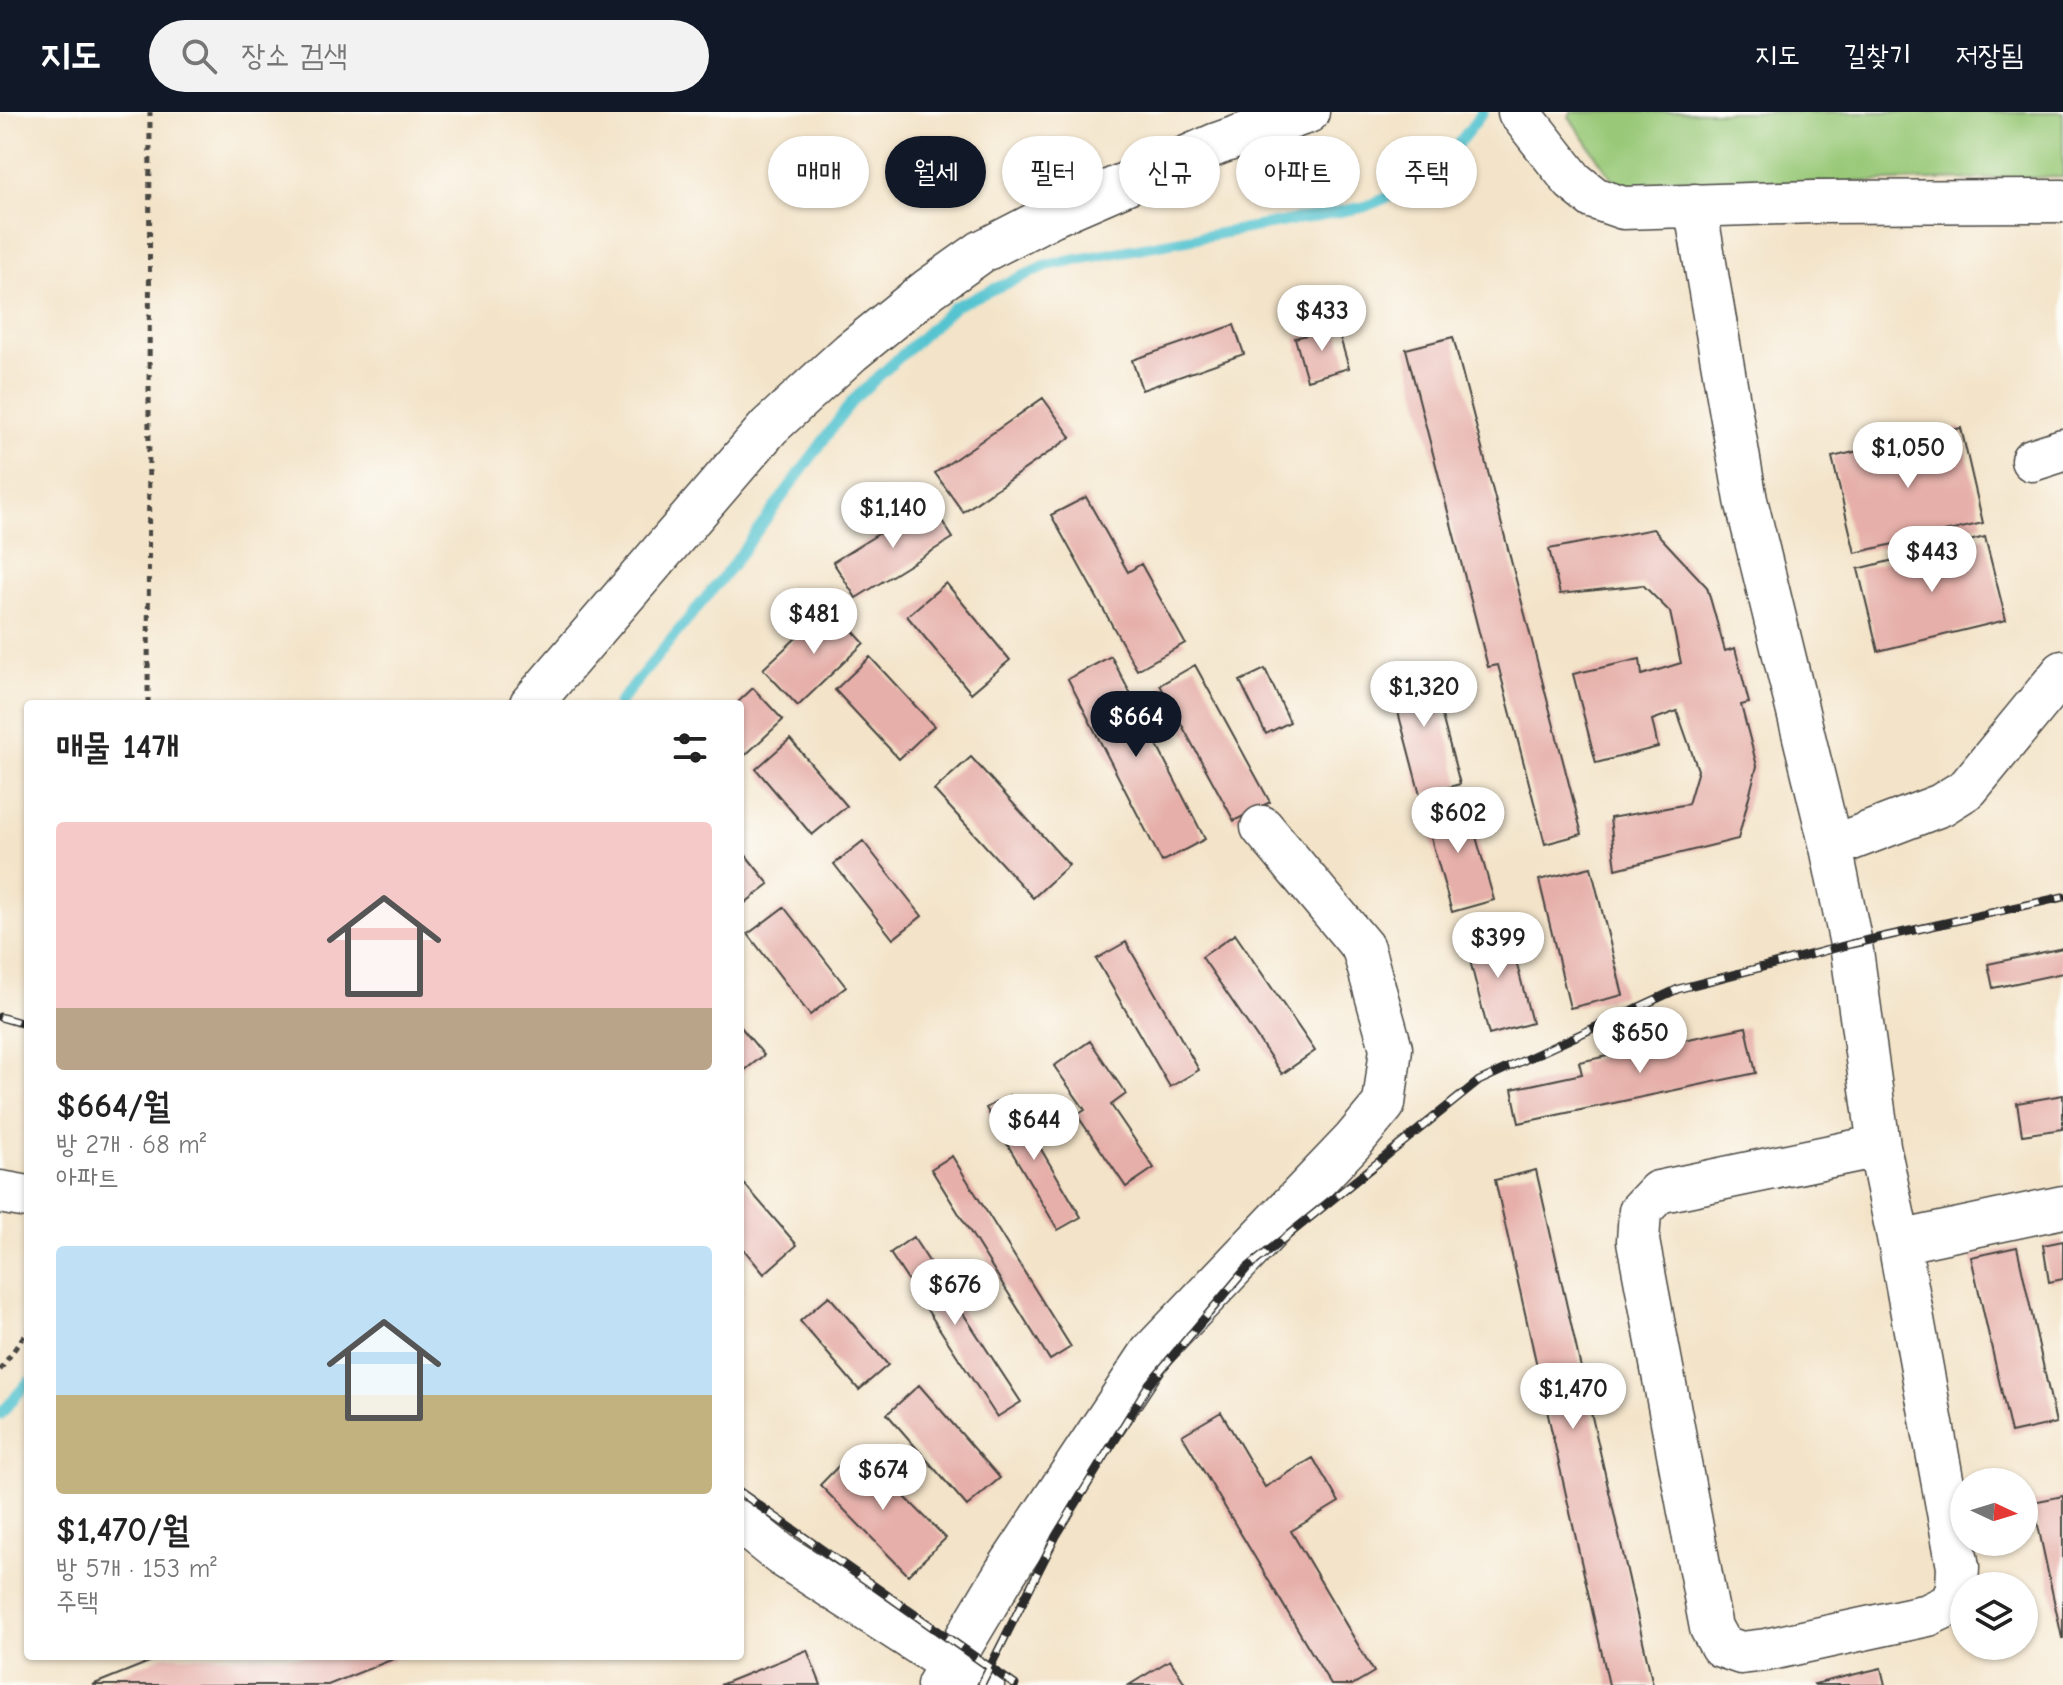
<!DOCTYPE html>
<html lang="ko">
<head>
<meta charset="utf-8">
<style>
	:root { --surface:#fff; --page:#f2f2f2; --text:#222; --muted:#767676; --accent:#111827 }
	body { margin:0; font-family:"Comic Neue","Poor Story",sans-serif; background:var(--page); color:var(--text); height:100vh; display:flex; flex-direction:column; font-size:30px; white-space:nowrap }
	* { box-sizing:border-box; margin:0 }
	p { font-size:26px; color:var(--muted) }
	.icon { flex:none; width:44px; height:44px; fill:none; stroke:currentColor; stroke-width:2; stroke-linecap:round; stroke-linejoin:round }
	.map { position:relative; flex:1; overflow:hidden }
	.sheet { position:absolute; left:24px; top:588px; width:720px; height:960px; display:flex; flex-direction:column; background:var(--surface); border-radius:8px; box-shadow:0 2px 6px #0004 }
	.sheet>* { flex:none }
	.top-card { position:absolute; left:768px; top:24px; width:760px; height:72px; display:flex; gap:16px }
	.needle { width:52px; rotate:94deg }
	.buttons { position:absolute; left:1950px; top:1356px; display:grid; gap:16px }
	.buttons a { display:grid; place-items:center; width:88px; height:88px; border-radius:50%; background:var(--surface); box-shadow:0 2px 6px #0004; font-size:40px }
	.price { position:absolute; translate:-50% -68px; padding:0 18px; border-radius:28px; background:#fff; color:#222; font-size:26px; line-height:52px; filter:drop-shadow(0 2px 4px #0008) }
	.price::after { content:''; position:absolute; left:50%; top:48px; width:24px; height:18px; margin-left:-12px; background:inherit; clip-path:polygon(0 0,100% 0,50% 100%) }
	.price.current { background:var(--accent); color:#fff }
	ul { padding:0; list-style:none }
	li { display:grid; align-content:center; gap:16px; height:424px; padding:0 32px }
	li span { display:grid; place-items:center; height:248px; border-radius:8px; color:#555 }
	li>.icon { margin-inline-start:auto }
	span .icon { width:144px; height:144px; fill:#fffc; stroke-width:1 }
	li b { font-size:34px }
	h2 { display:flex; justify-content:space-between; align-items:center; height:96px; padding:0 32px; font-size:34px }
	.tag { padding:0 28px; border-radius:36px; background:var(--surface); box-shadow:0 2px 6px #0004; font-size:28px; line-height:72px }
	.tag.current { background:var(--accent); color:#fff }
	header { display:flex; align-items:center; gap:48px; box-sizing:border-box; height:112px; padding:0 40px; background:var(--accent); color:#fff }
	header strong { font-size:38px }
	nav { display:flex; gap:44px; margin-inline-start:auto; font-size:28px }
	.search { width:560px; height:72px; background:var(--page); display:flex; align-items:center; gap:20px; box-sizing:border-box; padding:0 28px; border-radius:44px; color:var(--muted); font-size:30px }
	.map>svg:first-child { display:block }
	.green { fill:#99c978; stroke:#627a52; stroke-width:2 }
	.lines { fill:none; stroke-linecap:round; stroke-linejoin:round }
	.stream { stroke:#57c4d0; stroke-width:11 }
	.building { fill:#e6afa9 }
	.minor-casing { stroke:#494743; stroke-width:45 }
	.path { stroke:#494743; stroke-width:5; stroke-dasharray:6 6; stroke-linecap:butt }
	.minor { stroke:#fff; stroke-width:42 }
	.rail-casing { stroke:#2b2b2b; stroke-width:9 }
	.rail { stroke:#fdfcf7; stroke-width:6; stroke-dasharray:18; stroke-linecap:butt }
</style>
</head>
<body>
<header>
<strong>지도</strong>
<div class="search"><svg class="icon" aria-label="search" viewBox="0 0 24 24"><circle cx="10" cy="10" r="6"/><path d="M15 15l6 6"/></svg>장소 검색</div>
<nav><a>지도</a><a>길찾기</a><a>저장됨</a></nav>
</header>
<div class="map">
<svg width="2063" height="1573" viewBox="0 0 2063 1573">
	<rect width="100%" height="100%" fill="#fdfcf7"/>
	<filter id="ink" filterUnits="userSpaceOnUse"><feTurbulence type="fractalNoise" baseFrequency=".0125" numOctaves="2"/><feDisplacementMap in="SourceGraphic" scale="16" xChannelSelector="R" yChannelSelector="G"/><feConvolveMatrix kernelMatrix="1 2 1 2 8 2 1 2 1" color-interpolation-filters="sRGB"/></filter>
	<filter id="wash" filterUnits="userSpaceOnUse"><feTurbulence type="fractalNoise" baseFrequency=".006" numOctaves="4" result="noise"/><feDisplacementMap in="SourceGraphic" scale="32" xChannelSelector="R" yChannelSelector="G"/><feGaussianBlur stdDeviation="1.8" result="paint"/><feColorMatrix in="noise" values="0 0 0 0 0 0 0 0 0 0 0 0 0 0 0 0 0 1.4 0 .05"/><feComposite in="paint" operator="in"/></filter>
	<g filter="url(#wash)">
		<rect width="100%" height="100%" fill="#f3e3c8"/>
		<!-- green -->
		<path class="green" d="M1571,0H2063V65L1618,75L1569,5Z"/>
		<g class="lines">
			<!-- stream -->
			<path class="stream" d="M618,592L731,455L853,288L955,194L1048,153L1364,95L1430,68L1483,0
				M0,1303L28,1270"/>
		</g>
		<g id="blocks">
			<!-- building -->
			<path class="building" d="M1234,213L1244,242L1142,278L1132,248Z
				M1337,215L1349,256L1307,268L1295,226Z
				M1453,225L1582,722L1545,732L1498,553L1488,555L1406,237Z
				M1043,286L1071,325L963,400L935,361Z
				M1961,316L1983,411L1855,441L1832,345Z
				M1086,385L1128,460L1141,452L1185,531L1137,558L1051,403Z
				M930,390L953,426L856,486L833,450Z
				M1653,417L1707,475L1725,539L1735,536L1749,591L1741,593L1757,654L1738,727L1616,757L1610,706L1688,692L1698,658L1677,599L1652,608L1658,635L1596,651L1573,562L1640,547L1642,563L1681,551L1670,500L1643,473L1560,482L1549,437Z
				M1985,425L2006,508L1878,539L1858,457Z
				M946,471L1010,548L971,581L907,504Z
				M830,494L864,531L798,594L763,557Z
				M1111,544L1205,727L1162,750L1068,567Z
				M870,545L934,614L899,647L835,578Z
				M1428,551L1460,672L1420,683L1388,562Z
				M1195,553L1270,690L1234,709L1160,573Z
				M1265,557L1290,610L1266,622L1240,569Z
				M753,576L783,608L740,648V592H736Z
				M790,627L847,694L812,723L756,657Z
				M971,645L1069,753L1033,786L934,678Z
				M1465,686L1494,788L1452,800L1423,698Z
				M863,729L922,804L893,827L834,752Z
				M740,736L769,772L740,795Z
				M1591,755L1623,883L1570,896L1539,768Z
				M784,795L846,875L810,903L748,822Z
				M1507,814L1532,911L1489,923L1464,825Z
				M1235,822L1315,939L1282,962L1202,845Z
				M1126,830L1199,958L1170,975L1096,847Z
				M2063,836V861L1993,876L1988,852Z
				M740,914L764,943L740,962Z
				M1746,915L1756,961L1519,1011L1512,977L1582,962L1579,950Z
				M1090,929L1126,982L1111,993L1154,1056L1126,1075L1077,1003L1085,998L1054,954Z
				M1009,983L1081,1105L1058,1118L986,996Z
				M2063,983V1017L2022,1023L2017,991Z
				M952,1044L1071,1235L1050,1248L931,1057Z
				M1536,1058L1653,1573H1609L1495,1068Z
				M740,1067L797,1133L764,1162L740,1133Z
				M913,1125L1021,1290L997,1305L890,1141Z
				M2063,1129V1167L2049,1170L2043,1133Z
				M2017,1135L2056,1311L2011,1321L1971,1145Z
				M829,1184L888,1253L859,1278L800,1209Z
				M919,1273L1000,1366L967,1394L887,1302Z
				M1221,1300L1265,1375L1313,1346L1339,1390L1291,1419L1374,1560L1352,1573H1331L1182,1323Z
				M856,1336L946,1426L908,1463L820,1373Z
				M2063,1384V1526H2062L2033,1390Z
				M807,1538L821,1573H720Z
				M164,1544H401L328,1573H92Z
				M1170,1548L1186,1573H1129Z
				M1881,1556L1885,1573H1815L1814,1572Z"/>
		</g>
	</g>
	<g filter="url(#ink)">
		<use href="#blocks" fill-opacity="0" stroke="#494743" stroke-width="2"/>
		<g class="lines">
			<!-- minor casing -->
			<g class="minor-casing">
				<path id="minor" d="M1519,0L1573,69L1594,86L1623,96L1814,90L2063,89
					M1695,93L1746,388L1831,735L1851,832L1879,1034
					M2032,348L2063,338
					M531,592L769,315L851,240L929,177L981,140L1051,104L1217,32L1308,0
					M1831,735L1941,693L1968,676L2063,560
					M1879,1034L1899,1130L1958,1455L1957,1476L1951,1492L1928,1503L1766,1538L1741,1541L1721,1534L1711,1516L1638,1129L1640,1099L1658,1080Z
					M0,1080L28,1085
					M1899,1130L2063,1095
					M740,1410L780,1442L983,1573
					M938,1573L1005,1461L1151,1241L1354,1028L1384,992L1391,936L1363,836L1262,715"/>
			</g>
			<!-- path -->
			<path class="path" d="M148,592L150,0
				M0,1258L28,1218"/>
			<!-- minor -->
			<use href="#minor" class="minor"/>
			<!-- rail casing -->
			<g class="rail-casing">
				<path id="rail" d="M0,905L28,913
					M740,1380L1015,1573
					M981,1573L1056,1424L1149,1272L1246,1157L1479,969L1678,877L1851,832L2063,785"/>
			</g>
			<!-- rail -->
			<use href="#rail" class="rail"/>
		</g>
	</g>
</svg>
<div class="buttons">
<a><svg class="needle" viewBox="-14 -14 28 28"><path d="M0-13l5 13h-10z" fill="#e53935"/><path d="M0 13l5-13h-10z" fill="#767676"/></svg></a>
<a><svg class="icon" aria-label="layers" viewBox="0 0 24 24"><path d="M12 4l9 5-9 5-9-5zM3 14l9 5 9-5"/></svg></a>
</div>
<b class="price" style="left:1322px;top:241px">$433</b>
<b class="price" style="left:1908px;top:378px">$1,050</b>
<b class="price" style="left:893px;top:438px">$1,140</b>
<b class="price" style="left:1932px;top:482px">$443</b>
<b class="price" style="left:814px;top:544px">$481</b>
<b class="price" style="left:1424px;top:617px">$1,320</b>
<b class="price current" style="left:1136px;top:647px">$664</b>
<b class="price" style="left:1458px;top:743px">$602</b>
<b class="price" style="left:1498px;top:868px">$399</b>
<b class="price" style="left:1640px;top:963px">$650</b>
<b class="price" style="left:1034px;top:1050px">$644</b>
<b class="price" style="left:955px;top:1215px">$676</b>
<b class="price" style="left:1573px;top:1319px">$1,470</b>
<b class="price" style="left:883px;top:1400px">$674</b>
<div class="top-card">
<a class="tag">매매</a>
<a class="tag current">월세</a>
<a class="tag">필터</a>
<a class="tag">신규</a>
<a class="tag">아파트</a>
<a class="tag">주택</a>
</div>
<section class="sheet">
<h2>매물 14개<svg class="icon" aria-label="filters" viewBox="0 0 24 24"><path d="M4 7h16M4 17h16"/><circle cx="9" cy="7" r="2"/><circle cx="15" cy="17" r="2"/></svg></h2>
<ul>
<li><span style="background:linear-gradient(#f6c9c9 75%,#b9a48a 0)"><svg class="icon" aria-label="home" viewBox="0 0 24 24"><path d="M3 11l9-7 9 7M6 9v11h12V9"/></svg></span><div><b>$664/월</b><p>방 2개 · 68 m²</p><p>아파트</p></div></li>
<li><span style="background:linear-gradient(#bfe0f5 60%,#c2b280 0)"><svg class="icon" aria-label="home" viewBox="0 0 24 24"><path d="M3 11l9-7 9 7M6 9v11h12V9"/></svg></span><div><b>$1,470/월</b><p>방 5개 · 153 m²</p><p>주택</p></div></li>
</ul>
</section>
</div>
</body>
</html>
